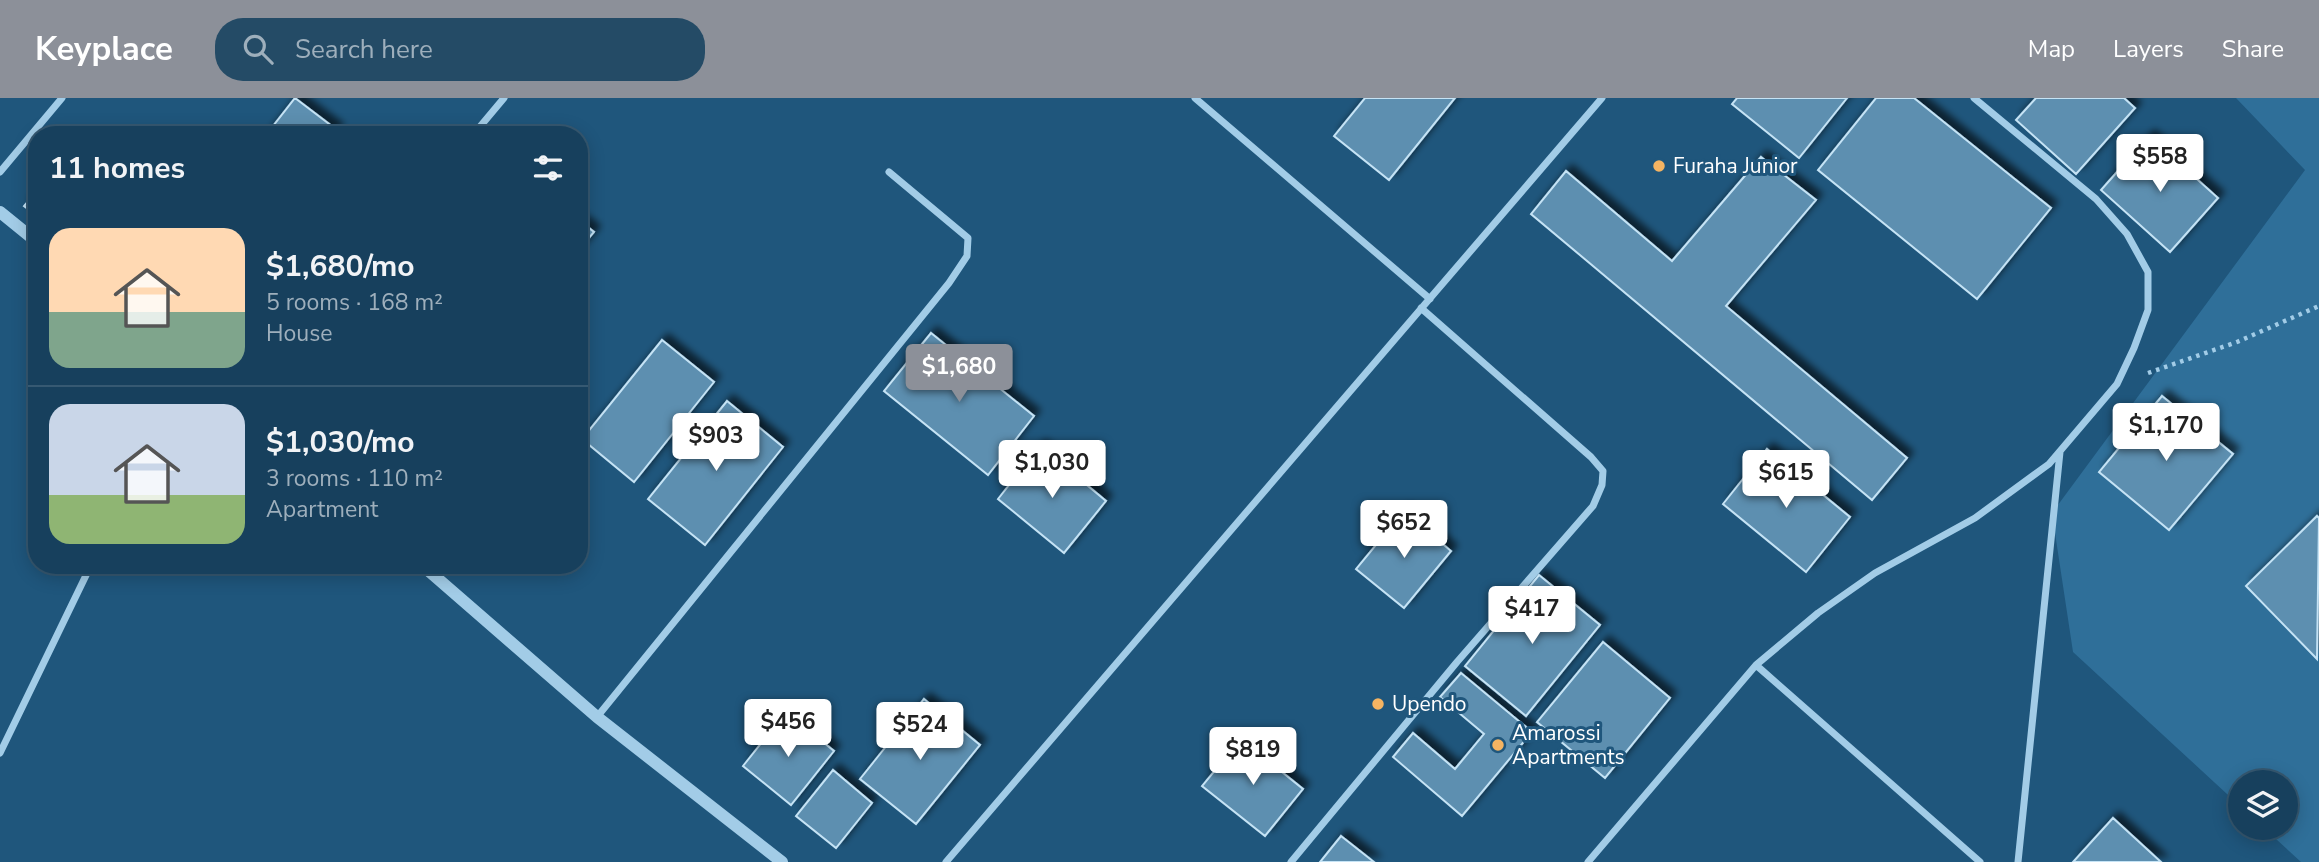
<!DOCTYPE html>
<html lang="en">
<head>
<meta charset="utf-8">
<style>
	:root { --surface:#17405d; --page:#244b66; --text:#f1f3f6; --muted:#9eafbc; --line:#365972; --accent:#8c9099 }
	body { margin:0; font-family:"Nunito Sans",sans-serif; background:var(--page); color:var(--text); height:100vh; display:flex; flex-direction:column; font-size:26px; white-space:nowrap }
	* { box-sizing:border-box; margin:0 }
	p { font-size:23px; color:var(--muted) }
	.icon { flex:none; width:38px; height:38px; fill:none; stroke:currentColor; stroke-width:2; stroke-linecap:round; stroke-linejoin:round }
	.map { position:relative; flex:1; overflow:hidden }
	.details { position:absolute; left:28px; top:28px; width:560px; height:448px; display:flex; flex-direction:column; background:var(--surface); border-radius:28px; box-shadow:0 4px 18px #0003,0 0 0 2px var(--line) }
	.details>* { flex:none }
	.buttons { position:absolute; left:2228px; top:672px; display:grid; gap:14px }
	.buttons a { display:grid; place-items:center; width:70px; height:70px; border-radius:50%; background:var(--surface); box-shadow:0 4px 18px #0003,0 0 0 2px var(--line); font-size:35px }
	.price { position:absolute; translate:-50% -60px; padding:0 16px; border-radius:7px; background:#fff; color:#222; font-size:23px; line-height:46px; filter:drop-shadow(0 2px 4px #0008) }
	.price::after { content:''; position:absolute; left:50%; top:42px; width:21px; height:16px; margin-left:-10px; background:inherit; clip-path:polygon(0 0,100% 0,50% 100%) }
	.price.current { background:var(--accent); color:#fff }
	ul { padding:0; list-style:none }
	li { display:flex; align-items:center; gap:21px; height:175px; padding:0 21px }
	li+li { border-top:2px solid var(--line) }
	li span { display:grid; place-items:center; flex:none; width:196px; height:140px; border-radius:21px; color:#555 }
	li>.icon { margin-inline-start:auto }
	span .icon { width:84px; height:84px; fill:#fffc; stroke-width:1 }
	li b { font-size:30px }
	h2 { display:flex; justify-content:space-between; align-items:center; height:84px; padding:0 21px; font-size:30px }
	header { display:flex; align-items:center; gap:42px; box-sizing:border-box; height:98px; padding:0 35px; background:var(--accent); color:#fff }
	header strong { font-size:33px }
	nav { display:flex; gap:38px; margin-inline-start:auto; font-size:24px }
	.search { width:490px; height:63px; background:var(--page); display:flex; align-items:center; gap:18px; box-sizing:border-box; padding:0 24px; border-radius:28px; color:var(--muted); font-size:26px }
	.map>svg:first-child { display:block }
	.green { fill:#2f6f99 }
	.building { fill:#5d8fb0; stroke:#c5e3f5; stroke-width:2; filter:url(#shadow) }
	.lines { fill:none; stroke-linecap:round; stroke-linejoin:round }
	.path { stroke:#a2cce7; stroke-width:4.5; stroke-dasharray:3.5 5; stroke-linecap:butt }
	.minor { stroke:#a2cce7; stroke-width:7 }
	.tertiary { stroke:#a2cce7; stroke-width:12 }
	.poi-dot { fill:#f5b462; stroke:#1f567c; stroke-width:2.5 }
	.labels { text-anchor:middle; stroke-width:6; stroke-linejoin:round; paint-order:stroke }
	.poi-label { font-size:21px; fill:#fff; stroke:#1f567c; text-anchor:start }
</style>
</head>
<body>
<header>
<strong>Keyplace</strong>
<div class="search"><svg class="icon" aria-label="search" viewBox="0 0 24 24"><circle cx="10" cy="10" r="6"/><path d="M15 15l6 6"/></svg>Search here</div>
<nav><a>Map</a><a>Layers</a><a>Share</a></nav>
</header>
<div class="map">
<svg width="2319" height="764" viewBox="0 0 2319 764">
	<defs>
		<filter id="shadow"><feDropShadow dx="6" dy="-6" stdDeviation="3.5" flood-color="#0009"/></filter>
	</defs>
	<rect width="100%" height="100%" fill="#1f567c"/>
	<!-- green -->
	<path class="green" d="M2236,0H2319V764H2301L2264,730H2286V684H2240V708L2073,554L2052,415L2305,72Z"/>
	<!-- building -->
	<path class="building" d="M295,0L337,32L333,37H266Z
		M1365,0H1455L1389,82L1334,38Z
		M1737,0H1847L1799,60L1732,6Z
		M1876,0H1914L2051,110L1977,201L1818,72Z
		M2036,0H2124L2135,10L2076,76L2016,22Z
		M2149,38L2218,100L2170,154L2101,92Z
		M1761,59L1816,102L1726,208L1907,360L1872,402L1531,116L1566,73L1672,163Z
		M37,93V118L24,108Z
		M579,122L594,134L579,152Z
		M931,235L1034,318L988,377L884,293Z
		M662,242L714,284L634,384L582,341Z
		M2162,298L2233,356L2169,432L2099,374Z
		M727,303L783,349L705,447L648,401Z
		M1040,348L1106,403L1064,455L998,401Z
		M1767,351L1850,419L1806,474L1723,406Z
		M1404,413L1451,453L1404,510L1356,471Z
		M2317,418L2319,420L2317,561L2246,488Z
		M1539,477L1600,527L1526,618L1465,568Z
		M1603,544L1670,600L1605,680L1537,624Z
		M1461,575L1532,634L1462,718L1393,659L1413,635L1455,671L1484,636L1440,599Z
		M924,601L980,647L916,726L860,681Z
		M786,614L834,653L791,707L743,668Z
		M1241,641L1303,691L1265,738L1202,688Z
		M833,672L872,705L836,750L796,718Z
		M2113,720L2161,764H2073Z
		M1341,738L1374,764H1320Z"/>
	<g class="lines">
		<!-- path -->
		<path class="path" d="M2148,275L2237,244L2319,208"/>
		<!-- minor -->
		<path class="minor" d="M1195,0L1430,201
			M473,37L504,0
			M0,74L62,0
			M1756,567L1980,764
			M597,619L949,185L967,158L968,140L889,74
			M0,655L91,467
			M946,764L1602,0
			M1291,764L1457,564L1593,408L1602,387L1603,373L1591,359L1421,210
			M1588,764L1756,567L1818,515L1875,475L1975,420L2049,366L2117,286L2134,250L2148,212V174L2127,136L2096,101L1974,0
			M2018,764L2060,354"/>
		<!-- tertiary -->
		<path class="tertiary" d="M0,114L37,144
			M422,467L597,619L782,764"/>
	</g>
	<!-- markers -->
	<g class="poi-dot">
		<circle cx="1659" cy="68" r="7"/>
		<circle cx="1378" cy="606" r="7"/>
		<circle cx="1498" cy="647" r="7"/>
	</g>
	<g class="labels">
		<!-- poi labels -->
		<g class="poi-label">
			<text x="1673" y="75">Furaha Junior</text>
			<text x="1392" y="613">Upendo</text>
			<text x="1512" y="642">Amarossi<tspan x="1512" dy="24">Apartments</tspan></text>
		</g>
	</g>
</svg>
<div class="buttons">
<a><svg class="icon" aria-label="layers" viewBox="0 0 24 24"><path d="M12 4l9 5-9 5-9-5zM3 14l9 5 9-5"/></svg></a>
</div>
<b class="price" style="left:2160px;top:96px">$558</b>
<b class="price current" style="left:959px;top:306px">$1,680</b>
<b class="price" style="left:2166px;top:365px">$1,170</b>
<b class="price" style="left:716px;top:375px">$903</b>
<b class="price" style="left:1052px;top:402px">$1,030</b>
<b class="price" style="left:1786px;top:412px">$615</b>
<b class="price" style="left:1404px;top:462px">$652</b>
<b class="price" style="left:1532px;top:548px">$417</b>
<b class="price" style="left:788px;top:661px">$456</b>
<b class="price" style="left:920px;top:664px">$524</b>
<b class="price" style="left:1253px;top:689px">$819</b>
<section class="details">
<h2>11 homes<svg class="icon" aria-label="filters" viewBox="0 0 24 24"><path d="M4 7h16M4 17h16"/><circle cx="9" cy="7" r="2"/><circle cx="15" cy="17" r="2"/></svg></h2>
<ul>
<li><span style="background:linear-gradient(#ffd9b3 60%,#7fa58c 0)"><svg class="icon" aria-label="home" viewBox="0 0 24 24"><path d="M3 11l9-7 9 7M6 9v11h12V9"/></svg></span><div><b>$1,680/mo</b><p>5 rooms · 168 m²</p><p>House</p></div></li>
<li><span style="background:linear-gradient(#c9d6e8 65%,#8fb573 0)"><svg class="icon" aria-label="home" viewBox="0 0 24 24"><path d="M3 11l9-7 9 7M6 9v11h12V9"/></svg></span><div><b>$1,030/mo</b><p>3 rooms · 110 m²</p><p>Apartment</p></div></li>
</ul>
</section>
</div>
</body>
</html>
